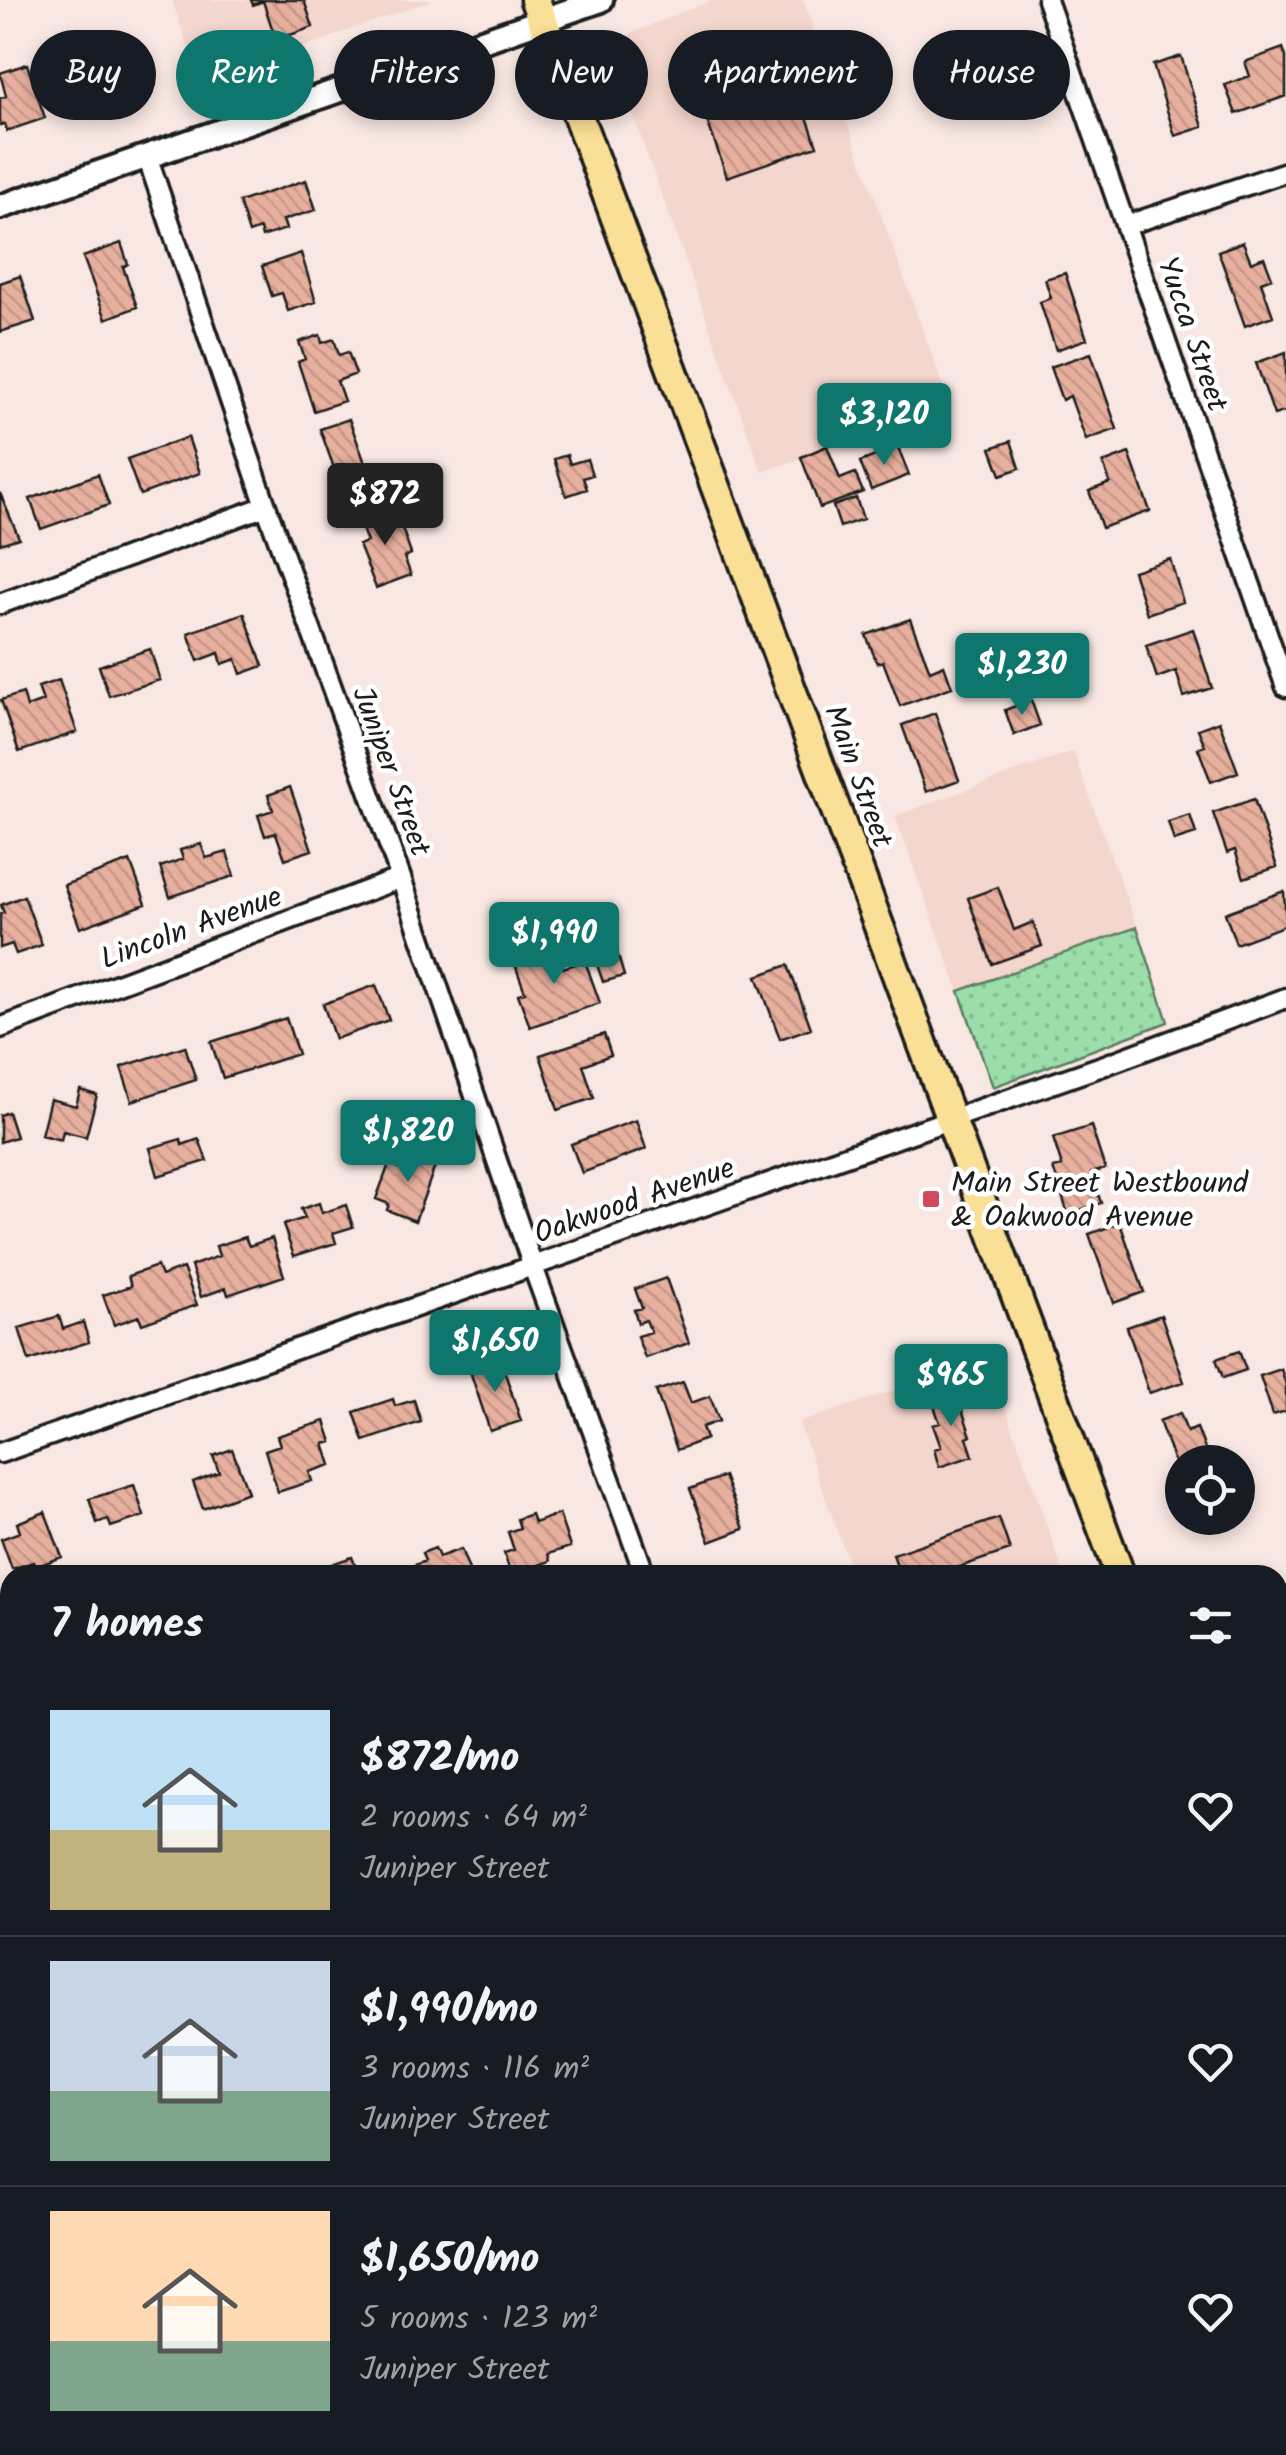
<!DOCTYPE html>
<html lang="en">
<head>
<meta charset="utf-8">
<style>
	:root { --surface:#171b24; --page:#242831; --text:#f1f3f6; --muted:#9ea1a6; --line:#363941; --accent:#0f766e }
	body { margin:0; font-family:Kalam,sans-serif; background:var(--page); color:var(--text); height:100vh; display:flex; flex-direction:column; font-size:38px; white-space:nowrap }
	* { box-sizing:border-box; margin:0 }
	p { font-size:32px; color:var(--muted) }
	.icon { flex:none; width:55px; height:55px; fill:none; stroke:currentColor; stroke-width:2; stroke-linecap:round; stroke-linejoin:round }
	.map { position:relative; flex:1; overflow:hidden }
	.drawer { position:absolute; left:0px; top:1565px; width:1288px; height:890px; display:flex; flex-direction:column; background:var(--surface); border-radius:30px 30px 0 0; box-shadow:0 5px 15px #0003 }
	.drawer>* { flex:none }
	.hud { position:absolute; left:30px; top:30px; width:1228px; height:90px; display:flex; gap:20px }
	.controls { position:absolute; left:1165px; top:1445px; display:grid; gap:20px }
	.controls a { display:grid; place-items:center; width:90px; height:90px; border-radius:50%; background:var(--surface); box-shadow:0 5px 15px #0003; font-size:50px }
	.price { position:absolute; translate:-50% -85px; padding:0 22px; border-radius:10px; background:var(--accent); color:#fff; font-size:32px; line-height:65px; filter:drop-shadow(0 2px 5px #0008) }
	.price::after { content:''; position:absolute; left:50%; top:60px; width:30px; height:22px; margin-left:-15px; background:inherit; clip-path:polygon(0 0,100% 0,50% 100%) }
	.price.active { background:#222; color:#fff }
	ul { padding:0; list-style:none }
	li { display:flex; align-items:center; gap:30px; height:250px; padding:0 50px }
	li+li { border-top:2px solid var(--line) }
	li span { display:grid; place-items:center; flex:none; width:280px; height:200px; border-radius:0px; color:#555 }
	li>.icon { margin-inline-start:auto }
	span .icon { width:120px; height:120px; fill:#fffc; stroke-width:1 }
	li b { font-size:42px }
	h2 { display:flex; justify-content:space-between; align-items:center; height:120px; padding:0 50px; font-size:42px }
	.pill { padding:0 35px; border-radius:45px; background:var(--surface); box-shadow:0 5px 15px #0003; font-size:35px; line-height:90px }
	.pill.active { background:var(--accent); color:#fff }
	.map>svg:first-child { display:block }
	.built { fill:#f3d6ce }
	.grass { fill:url(#grass-dots); stroke:#5c7d62; stroke-width:2.5 }
	.building { fill:url(#building-back-hatch); stroke:#1c1c1c; stroke-width:2.5 }
	.lines { fill:none; stroke-linecap:round; stroke-linejoin:round }
	.minor-casing { stroke:#1c1c1c; stroke-width:25 }
	.tertiary-casing { stroke:#1c1c1c; stroke-width:30 }
	.primary-casing { stroke:#1c1c1c; stroke-width:35 }
	.minor { stroke:#fff; stroke-width:18 }
	.tertiary { stroke:#fff; stroke-width:22 }
	.primary { stroke:#fadf96; stroke-width:28 }
	.poi-dot { fill:#d1495b; stroke:#fff; stroke-width:4 }
	.labels { text-anchor:middle; stroke-width:9; stroke-linejoin:round; paint-order:stroke }
	.street-label { font-size:30px; fill:#1c1c1c; stroke:#fff }
	.poi-label { font-size:30px; fill:#1c1c1c; stroke:#fff; text-anchor:start }
</style>
</head>
<body>
<div class="map">
<svg width="1286" height="2455" viewBox="0 0 1286 2455">
	<defs>
		<pattern id="grass-dots" width="8" height="8" patternUnits="userSpaceOnUse" patternTransform="scale(2.5)"><rect width="8" height="8" fill="#9cdea9"/><path d="M2 2h.1M6 6h.1" fill="none" stroke="#86be91" stroke-width="1.8" stroke-linecap="round"/></pattern>
		<pattern id="building-back-hatch" width="6" height="6" patternUnits="userSpaceOnUse" patternTransform="scale(2.5)"><rect width="6" height="6" fill="#e7af9e"/><path d="M-1 5l2 2M0 0l6 6M5-1l2 2" fill="none" stroke="#c69688"/></pattern>
	</defs>
	<rect width="100%" height="100%" fill="#f8e7e2"/>
	<filter id="ink" filterUnits="userSpaceOnUse"><feTurbulence type="fractalNoise" baseFrequency=".01" numOctaves="2"/><feDisplacementMap in="SourceGraphic" scale="20" xChannelSelector="R" yChannelSelector="G"/><feConvolveMatrix kernelMatrix="1 2 1 2 8 2 1 2 1" color-interpolation-filters="sRGB"/></filter>
	<g filter="url(#ink)">
		<!-- built -->
		<path class="built" d="M172,0H432L227,75L209,107Z
			M713,0H803L950,405L762,472L613,60L629,34Z
			M1073,751L1137,927L959,991L895,816Z
			M988,1358L1064,1575H853L799,1423Z
			M1286,1674V1874L1278,1853V1677Z
			M1278,2223L1286,2228V2455H580L608,2445H1278Z"/>
		<!-- grass -->
		<path class="grass" d="M1137,927L1168,1022L993,1087L959,991Z"/>
		<!-- building -->
		<path class="building" d="M251,0H304L313,27L276,40L263,1L253,5Z
			M781,41L817,146L727,177L690,72Z
			M1283,48L1286,57V96L1236,114L1225,85L1250,76L1245,62Z
			M108,51L111,60L135,52L144,80L82,100L74,73L92,67L89,57Z
			M1181,56L1203,127L1175,136L1153,65Z
			M27,64L45,118L7,131L5,124L0,125V98L6,96L0,73Z
			M306,180L316,210L283,220L286,229L262,237L260,229L249,233L239,202Z
			M1243,242L1251,262L1264,257L1272,278L1261,282L1273,316L1245,326L1218,251Z
			M121,243L128,264L123,267L137,307L106,319L83,257Z
			M301,253L316,302L288,311L282,293L272,296L262,266Z
			M1065,273L1087,339L1056,350L1040,302L1051,298L1045,279Z
			M20,276L35,321L0,332V283Z
			M320,335L322,343L334,339L339,355L348,352L356,374L337,381L344,401L314,411L298,362L305,359L299,342Z
			M1286,352V411L1274,415L1256,363Z
			M1091,353L1117,429L1086,440L1070,396L1062,400L1050,367Z
			M349,419L373,485L344,496L320,429Z
			M188,437L200,473L140,495L127,459Z
			M1011,441L1020,468L1001,475L991,448Z
			M827,446L840,479L855,473L863,492L820,508L801,457Z
			M898,447L909,475L871,490L860,462Z
			M1129,453L1150,511L1102,528L1089,491L1110,483L1103,463Z
			M567,455L570,464L587,459L592,475L583,478L587,489L566,496L554,459Z
			M98,474L109,505L41,529L30,499Z
			M0,493L19,538L0,544Z
			M856,498L863,519L840,527L833,506Z
			M395,508L411,554L404,557L411,575L376,588L359,545L367,542L359,521Z
			M1170,559L1183,602L1147,614L1133,571Z
			M244,613L263,666L241,674L236,659L222,664L219,653L198,661L188,633Z
			M910,619L930,671L944,665L952,687L900,706L883,661L877,663L866,635Z
			M1193,629L1212,688L1184,697L1176,671L1157,678L1146,645Z
			M150,649L160,680L109,696L99,666Z
			M59,680L77,732L19,752L1,700L23,693L27,707L43,701L38,687Z
			M1031,700L1040,725L1014,735L1005,710Z
			M935,713L959,780L926,792L902,725Z
			M1219,721L1238,772L1211,782L1198,748L1205,746L1198,729Z
			M290,787L312,850L285,859L276,833L265,836L258,815L273,810L268,795Z
			M1254,799L1277,867L1244,878L1235,850L1227,853L1213,813Z
			M1190,815L1196,834L1174,841L1168,822Z
			M201,844L206,858L227,852L234,876L170,897L160,867L183,859L180,850Z
			M130,861L146,904L80,928L64,885Z
			M998,887L1014,930L1033,922L1042,946L992,964L968,898Z
			M1284,891L1286,925L1236,944L1225,913Z
			M24,896L42,945L16,954L12,944L0,948V914L4,913L1,905Z
			M556,947L563,968L585,961L600,1003L530,1027L518,994L525,992L514,962Z
			M617,952L624,976L603,982L595,959Z
			M788,965L811,1028L780,1039L757,976Z
			M376,985L389,1020L335,1039L323,1004Z
			M286,1018L298,1054L223,1078L211,1042Z
			M604,1034L611,1055L583,1065L594,1098L558,1110L540,1055Z
			M185,1046L196,1080L132,1101L121,1067Z
			M80,1090L97,1095L86,1137L63,1131L61,1140L41,1135L50,1099L76,1106Z
			M8,1112L16,1137L0,1142V1115Z
			M636,1120L646,1149L582,1173L571,1144Z
			M1091,1126L1105,1169L1091,1173L1101,1203L1068,1214L1053,1168L1062,1166L1053,1138Z
			M181,1139L182,1145L199,1139L207,1161L158,1176L150,1148Z
			M420,1146L440,1153L415,1221L387,1210L389,1204L376,1199L389,1164L411,1172Z
			M319,1203L322,1213L346,1205L353,1227L333,1233L336,1243L294,1256L283,1225L305,1218L301,1209Z
			M1120,1223L1144,1292L1114,1303L1089,1234Z
			M245,1237L249,1246L272,1238L284,1276L228,1295L226,1288L201,1297L191,1266L219,1256L216,1246Z
			M157,1266L161,1276L183,1268L197,1305L142,1324L139,1316L114,1325L103,1295L131,1286L128,1276Z
			M666,1278L689,1343L645,1358L637,1336L651,1332L646,1320L638,1323L634,1310L642,1308L635,1289Z
			M1161,1315L1184,1382L1149,1393L1127,1327Z
			M59,1316L63,1329L83,1322L89,1342L29,1361L19,1328Z
			M1239,1351L1246,1370L1223,1378L1216,1359Z
			M500,1358L521,1421L490,1431L469,1368Z
			M1281,1369L1286,1385V1411L1273,1415L1260,1376Z
			M683,1382L691,1403L710,1396L719,1421L702,1427L706,1439L677,1450L656,1391Z
			M955,1389L971,1436L967,1438L973,1456L939,1467L934,1449L941,1447L933,1425L940,1423L931,1397Z
			M393,1399L395,1406L414,1400L421,1422L364,1441L354,1412Z
			M1180,1413L1187,1432L1197,1428L1210,1462H1182V1483L1159,1421Z
			M325,1421L332,1442L324,1444L331,1465L309,1472L312,1481L278,1492L265,1450L280,1445L277,1436Z
			M232,1449L248,1492L203,1509L193,1482L219,1472L213,1456Z
			M724,1476L744,1529L710,1542L690,1489Z
			M134,1485L144,1516L111,1527L108,1519L97,1523L89,1499Z
			M45,1512L62,1557L35,1567L33,1562L12,1569L1,1539L20,1532L17,1523Z
			M531,1514L534,1523L559,1514L570,1547L548,1554L550,1561L511,1575L504,1553L514,1550L508,1532L520,1528L517,1519Z
			M999,1518L1010,1550L936,1575H900L893,1554Z
			M435,1548L439,1557L461,1549L471,1575H415L412,1566L425,1561L422,1553Z
			M352,1557L357,1570L365,1567L368,1575H326L323,1567Z
			M1286,1705V1738L1281,1740L1278,1708Z
			M10,1716V1747L0,1751V1719Z
			M10,2089V2123L0,2127V2092Z
			M10,2311V2347L0,2351V2315Z
			M30,2445H84L88,2455H34Z
			M103,2445H182L155,2455H107Z
			M890,2445H1001L973,2455H894Z"/>
		<g class="lines">
			<!-- minor casing -->
			<g class="minor-casing">
				<path id="minor" d="M1047,0L1286,687
					M147,156L266,506L401,878L532,1264L645,1575
					M1127,225L1286,172
					M0,604L266,506
					M0,1028L401,878
					M0,1453L1105,1065L1286,998
					M0,1832L10,1828
					M0,2211L10,2208"/>
			</g>
			<!-- tertiary casing -->
			<g class="tertiary-casing">
				<path id="tertiary" d="M0,207L601,0
					M1278,2132H1286
					M1278,2177L1286,2170
					M401,2455L430,2445"/>
			</g>
			<!-- primary casing -->
			<g class="primary-casing">
				<path id="primary" d="M535,0L1120,1575
					M1278,2005L1286,2028"/>
			</g>
			<!-- minor -->
			<use href="#minor" class="minor"/>
			<!-- tertiary -->
			<use href="#tertiary" class="tertiary"/>
			<!-- primary -->
			<use href="#primary" class="primary"/>
		</g>
	</g>
	<!-- markers -->
	<rect class="poi-dot" x="921" y="1189" width="20" height="20" rx="5"/>
	<g class="labels">
		<!-- street labels -->
		<g class="street-label">
			<text transform="translate(1193 334) rotate(71)" y="10">Yucca Street</text>
			<text transform="translate(392 771) rotate(70)" y="10">Juniper Street</text>
			<text transform="translate(859 776) rotate(70)" y="10">Main Street</text>
			<text transform="translate(191 927) rotate(-20)" y="10">Lincoln Avenue</text>
			<text transform="translate(634 1200) rotate(-19)" y="10">Oakwood Avenue</text>
		</g>
		<!-- poi labels -->
		<g class="poi-label">
			<text x="951" y="1192">Main Street Westbound<tspan x="951" dy="34">&amp; Oakwood Avenue</tspan></text>
		</g>
	</g>
</svg>
<div class="controls">
<a><svg class="icon" aria-label="locate" viewBox="0 0 24 24"><circle cx="12" cy="12" r="6"/><path d="M12 2v4M12 18v4M2 12h4M18 12h4"/></svg></a>
</div>
<b class="price" style="left:884px;top:468px">$3,120</b>
<b class="price active" style="left:385px;top:548px">$872</b>
<b class="price" style="left:1022px;top:718px">$1,230</b>
<b class="price" style="left:554px;top:987px">$1,990</b>
<b class="price" style="left:408px;top:1185px">$1,820</b>
<b class="price" style="left:495px;top:1395px">$1,650</b>
<b class="price" style="left:951px;top:1429px">$965</b>
<div class="hud">
<a class="pill">Buy</a>
<a class="pill active">Rent</a>
<a class="pill">Filters</a>
<a class="pill">New</a>
<a class="pill">Apartment</a>
<a class="pill">House</a>
</div>
<section class="drawer">
<h2>7 homes<svg class="icon" aria-label="filters" viewBox="0 0 24 24"><path d="M4 7h16M4 17h16"/><circle cx="9" cy="7" r="2"/><circle cx="15" cy="17" r="2"/></svg></h2>
<ul>
<li><span style="background:linear-gradient(#bfe0f5 60%,#c2b280 0)"><svg class="icon" aria-label="home" viewBox="0 0 24 24"><path d="M3 11l9-7 9 7M6 9v11h12V9"/></svg></span><div><b>$872/mo</b><p>2 rooms · 64 m²</p><p>Juniper Street</p></div><svg class="icon" aria-label="heart" viewBox="0 0 24 24"><path d="M12 20l-8-8c-3-5 5-10 8-4 3-6 11-1 8 4z"/></svg></li>
<li><span style="background:linear-gradient(#c9d6e8 65%,#7fa58c 0)"><svg class="icon" aria-label="home" viewBox="0 0 24 24"><path d="M3 11l9-7 9 7M6 9v11h12V9"/></svg></span><div><b>$1,990/mo</b><p>3 rooms · 116 m²</p><p>Juniper Street</p></div><svg class="icon" aria-label="heart" viewBox="0 0 24 24"><path d="M12 20l-8-8c-3-5 5-10 8-4 3-6 11-1 8 4z"/></svg></li>
<li><span style="background:linear-gradient(#ffd9b3 65%,#7fa58c 0)"><svg class="icon" aria-label="home" viewBox="0 0 24 24"><path d="M3 11l9-7 9 7M6 9v11h12V9"/></svg></span><div><b>$1,650/mo</b><p>5 rooms · 123 m²</p><p>Juniper Street</p></div><svg class="icon" aria-label="heart" viewBox="0 0 24 24"><path d="M12 20l-8-8c-3-5 5-10 8-4 3-6 11-1 8 4z"/></svg></li>
</ul>
</section>
</div>
</body>
</html>
